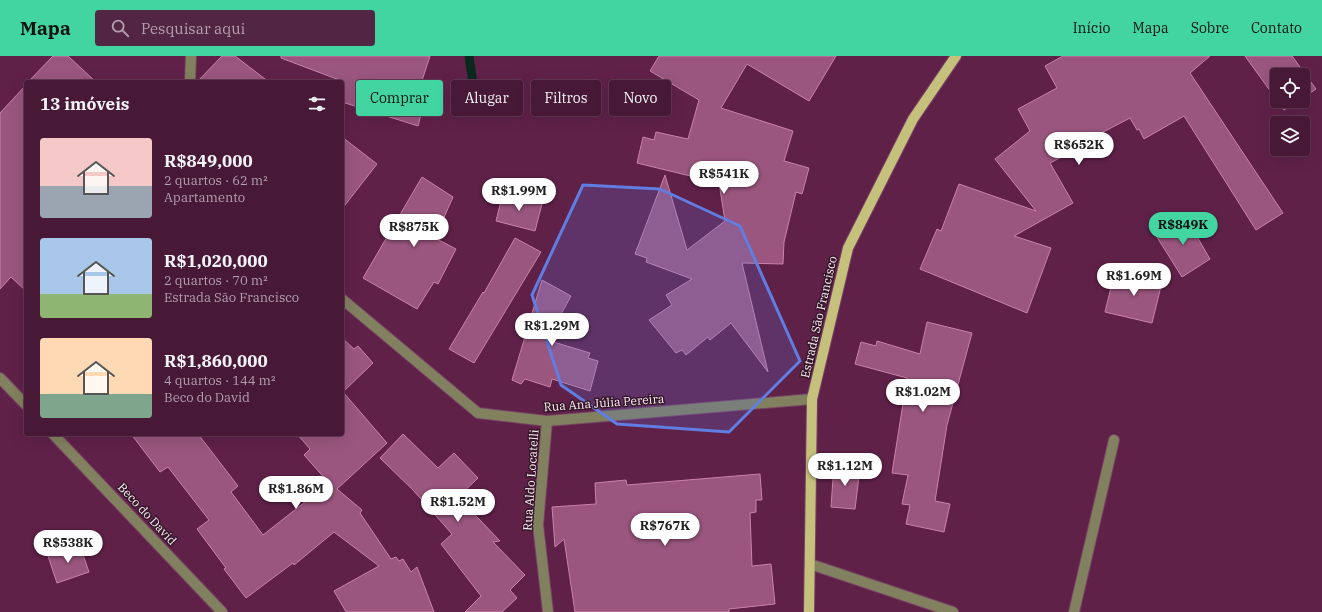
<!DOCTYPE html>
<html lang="pt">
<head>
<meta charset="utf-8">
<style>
	:root { --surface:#481937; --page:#522642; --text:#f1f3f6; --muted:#b1a0ad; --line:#603852; --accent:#42d4a1 }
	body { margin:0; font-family:"IBM Plex Serif",serif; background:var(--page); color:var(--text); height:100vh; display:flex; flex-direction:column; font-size:15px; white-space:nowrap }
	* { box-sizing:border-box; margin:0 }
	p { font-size:13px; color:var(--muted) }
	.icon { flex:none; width:22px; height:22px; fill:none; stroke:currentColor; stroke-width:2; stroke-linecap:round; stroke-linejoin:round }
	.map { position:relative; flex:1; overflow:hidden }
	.side { position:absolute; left:24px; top:24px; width:320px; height:356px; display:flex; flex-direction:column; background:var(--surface); border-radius:4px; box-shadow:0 4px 16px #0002,0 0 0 1px var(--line) }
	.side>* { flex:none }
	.top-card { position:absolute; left:356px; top:24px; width:380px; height:36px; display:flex; gap:8px }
	.fabs { position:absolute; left:1270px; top:12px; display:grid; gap:8px }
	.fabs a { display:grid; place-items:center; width:40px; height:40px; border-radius:4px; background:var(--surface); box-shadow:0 4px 16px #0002,0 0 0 1px var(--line); font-size:20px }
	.price { position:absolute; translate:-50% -34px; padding:0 9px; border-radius:14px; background:#fff; color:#222; font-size:13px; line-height:26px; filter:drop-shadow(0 1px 2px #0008) }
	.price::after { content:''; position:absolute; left:50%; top:24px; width:12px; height:9px; margin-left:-6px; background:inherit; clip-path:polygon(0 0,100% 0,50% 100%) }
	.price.current { background:var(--accent); color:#111 }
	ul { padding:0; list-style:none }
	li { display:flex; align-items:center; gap:12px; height:100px; padding:0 16px }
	li span { display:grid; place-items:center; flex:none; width:112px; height:80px; border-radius:4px; color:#555 }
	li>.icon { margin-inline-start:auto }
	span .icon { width:48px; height:48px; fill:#fffc; stroke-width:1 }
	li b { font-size:17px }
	h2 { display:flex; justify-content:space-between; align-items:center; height:48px; padding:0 16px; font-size:17px }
	.pill { padding:0 14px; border-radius:4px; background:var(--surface); box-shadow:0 4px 16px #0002,0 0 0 1px var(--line); font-size:14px; line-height:36px }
	.pill.current { background:var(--accent); color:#111 }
	header { display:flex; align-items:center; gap:24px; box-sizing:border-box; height:56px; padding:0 20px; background:var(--accent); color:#111 }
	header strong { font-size:19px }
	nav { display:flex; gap:22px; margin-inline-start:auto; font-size:14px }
	.search { width:280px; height:36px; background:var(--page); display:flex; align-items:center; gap:10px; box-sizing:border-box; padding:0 14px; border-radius:4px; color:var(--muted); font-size:15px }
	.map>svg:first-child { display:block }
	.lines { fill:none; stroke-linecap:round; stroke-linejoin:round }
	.stream { stroke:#0a291e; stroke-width:9 }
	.building { fill:#9a567e; stroke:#cb82ab }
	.minor-casing { stroke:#794165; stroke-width:12 }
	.major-casing { stroke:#794165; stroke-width:12 }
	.minor { stroke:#81805f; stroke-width:10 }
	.major { stroke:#c5c17d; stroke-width:10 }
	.marked { fill:#607de1; fill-opacity:0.2; stroke:#607de1; stroke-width:3; stroke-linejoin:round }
	.labels { text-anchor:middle; stroke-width:3; stroke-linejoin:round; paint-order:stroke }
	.street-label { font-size:12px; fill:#fdecf5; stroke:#351829 }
</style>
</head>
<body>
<header>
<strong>Mapa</strong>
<div class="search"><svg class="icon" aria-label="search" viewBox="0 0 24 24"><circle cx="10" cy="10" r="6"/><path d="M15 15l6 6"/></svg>Pesquisar aqui</div>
<nav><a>Início</a><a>Mapa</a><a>Sobre</a><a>Contato</a></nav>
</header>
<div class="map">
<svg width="1322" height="556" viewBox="0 0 1322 556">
	<rect width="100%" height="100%" fill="#602149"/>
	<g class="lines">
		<!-- stream -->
		<path class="stream" d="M469,0L475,41"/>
	</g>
	<!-- building -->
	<path class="building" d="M53,0H68L96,26H28Z
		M222,0H235L269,26H197Z
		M281,0H430L418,37L426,39L418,70L342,46V25L281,2Z
		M659,0H836L809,45L747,8L721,52L793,75L784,105L809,112L802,138L796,136L784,186L783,208L742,207L768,316L731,267L710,284L708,281L686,299L682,294L676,297L649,264L672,249L666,239L692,223L646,206L647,202L635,198L665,119L687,194L725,165L719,127L637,107L643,81L654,84L656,76L688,83L699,44L650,15Z
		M1063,0H1210L1190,17L1283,157L1256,174L1184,60L1144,83L1139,73L1137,74L1130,62L1080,88L1081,91L1050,107L1073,147L1014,180L1051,192L1027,257L920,213L937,173L941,175L959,128L1036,155L995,103L1030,75L1018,53L1057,32L1045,10Z
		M1245,0H1292L1316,33L1303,42V19H1277V45H1298L1284,54Z
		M26,29V235L11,221L0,233V57Z
		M342,81L377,108L342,153Z
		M422,121L453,141L435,182L456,193L438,228L434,226L417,253L363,222Z
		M503,137L542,148L535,175L496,165Z
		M1185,160L1210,203L1182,221L1155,178Z
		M515,182L541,196L474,307L449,293L483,236L484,237Z
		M1115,215L1162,226L1152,267L1105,256Z
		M542,224L571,240L547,284L590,297L588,302L598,305L590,335L552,323L550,331L525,323L521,328L512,324Z
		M927,266L972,277L947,369L935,445L950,448L944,476L906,468L910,449L902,448L908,419L892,417L907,322L855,308L861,286L876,290L877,285L920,298Z
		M342,282L354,293L358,290L373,307L343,336L387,387L337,433L362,454L360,457L391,503L396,501L399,505L403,503L411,516L417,511L434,556H346L334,535L379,510L334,476L294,509L293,507L246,542L224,513L226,512L197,473L209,464L168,411L160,416L131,378H198L238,430L231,436L263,479L329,427L304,399L310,393L297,378H342Z
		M403,378L438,412L454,397L478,422L458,441L500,485L493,486L525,519L510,534L517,542L502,556H465L481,540L441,488L452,478L413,434L380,402Z
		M834,408L860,412L855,453L831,451Z
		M760,418L762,444H756V456L750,457L752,510L771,508L775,548L729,553V556H575L564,483L555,491L552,451L596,448L595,427L626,424L627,429Z
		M80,490L89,516L57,527L48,500Z"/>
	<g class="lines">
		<!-- minor casing -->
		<g class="minor-casing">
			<path id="minor" d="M190,26L191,0
				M342,243L478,357L547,365L812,343
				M0,322L26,349
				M547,365L538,469L548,556
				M53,378L222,556
				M810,508L953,556
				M1074,556L1114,384"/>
		</g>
		<!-- major casing -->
		<g class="major-casing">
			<path id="major" d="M809,556L812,343L848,192L913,63L956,0"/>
		</g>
		<!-- minor -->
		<use href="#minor" class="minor"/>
		<!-- major -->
		<use href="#major" class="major"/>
	</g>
	<!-- marked area -->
	<path class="marked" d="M583,129L660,133L740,170L800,305L729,376L617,368L561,329L532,239Z"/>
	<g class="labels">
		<!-- street labels -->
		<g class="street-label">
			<text transform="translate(819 261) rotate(-77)" y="4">Estrada São Francisco</text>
			<text transform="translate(604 347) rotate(-4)" y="4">Rua Ana Júlia Pereira</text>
			<text transform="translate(531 424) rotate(-86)" y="4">Rua Aldo Locatelli</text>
			<text transform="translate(147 458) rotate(47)" y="4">Beco do David</text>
		</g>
	</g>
</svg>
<div class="fabs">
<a><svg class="icon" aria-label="locate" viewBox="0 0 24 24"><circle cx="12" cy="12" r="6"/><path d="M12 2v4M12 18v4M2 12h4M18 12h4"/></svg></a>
<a><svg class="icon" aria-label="layers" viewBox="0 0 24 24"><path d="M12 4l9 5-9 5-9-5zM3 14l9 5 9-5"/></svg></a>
</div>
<b class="price" style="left:1079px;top:110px">R$652K</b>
<b class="price" style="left:724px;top:139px">R$541K</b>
<b class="price" style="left:519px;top:156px">R$1.99M</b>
<b class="price current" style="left:1183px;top:190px">R$849K</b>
<b class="price" style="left:414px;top:192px">R$875K</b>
<b class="price" style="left:1134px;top:241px">R$1.69M</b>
<b class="price" style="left:552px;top:291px">R$1.29M</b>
<b class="price" style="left:923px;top:357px">R$1.02M</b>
<b class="price" style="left:845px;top:431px">R$1.12M</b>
<b class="price" style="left:296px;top:454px">R$1.86M</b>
<b class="price" style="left:458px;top:467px">R$1.52M</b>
<b class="price" style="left:665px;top:491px">R$767K</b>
<b class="price" style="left:68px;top:508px">R$538K</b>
<div class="top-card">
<a class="pill current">Comprar</a>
<a class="pill">Alugar</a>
<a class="pill">Filtros</a>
<a class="pill">Novo</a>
</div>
<section class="side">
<h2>13 imóveis<svg class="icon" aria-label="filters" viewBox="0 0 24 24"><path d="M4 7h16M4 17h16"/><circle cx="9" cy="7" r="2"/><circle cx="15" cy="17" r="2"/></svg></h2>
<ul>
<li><span style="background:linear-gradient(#f6c9c9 60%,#9aa5b1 0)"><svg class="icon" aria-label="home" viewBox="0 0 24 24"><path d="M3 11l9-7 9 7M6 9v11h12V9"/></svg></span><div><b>R$849,000</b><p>2 quartos · 62 m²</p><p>Apartamento</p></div></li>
<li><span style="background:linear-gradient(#a9c7e8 70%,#8fb573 0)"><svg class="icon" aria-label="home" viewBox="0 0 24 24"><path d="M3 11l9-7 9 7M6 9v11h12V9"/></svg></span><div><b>R$1,020,000</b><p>2 quartos · 70 m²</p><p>Estrada São Francisco</p></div></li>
<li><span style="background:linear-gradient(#ffd9b3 70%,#7fa58c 0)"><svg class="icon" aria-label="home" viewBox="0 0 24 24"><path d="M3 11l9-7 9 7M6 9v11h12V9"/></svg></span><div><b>R$1,860,000</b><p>4 quartos · 144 m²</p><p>Beco do David</p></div></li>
</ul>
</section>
</div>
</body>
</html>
